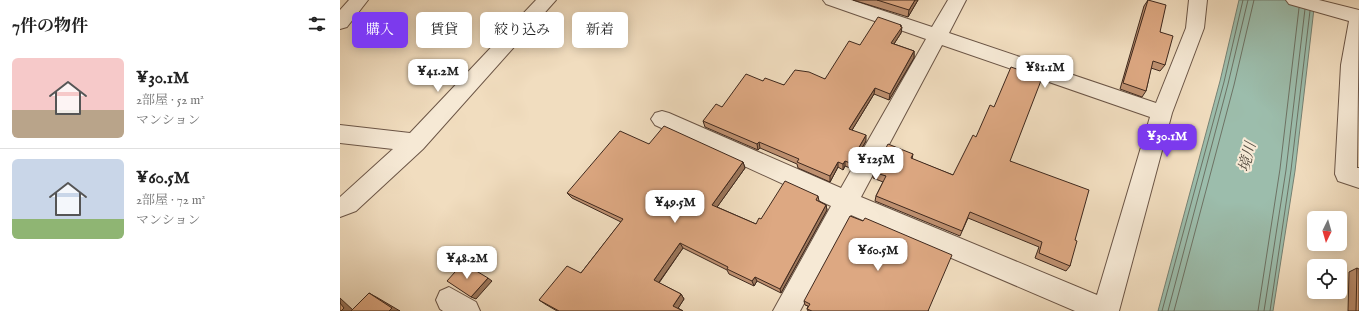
<!DOCTYPE html>
<html lang="ja">
<head>
<meta charset="utf-8">
<style>
	:root { --surface:#fff; --page:#f6f6f6; --text:#222; --muted:#767676; --line:#e0e0e0; --accent:#7c3aed }
	body { margin:0; font-family:"IM FELL English","Noto Serif JP",serif; background:var(--page); color:var(--text); height:100vh; display:flex; flex-direction:column; font-size:15px; white-space:nowrap }
	* { box-sizing:border-box; margin:0 }
	p { font-size:13px; color:var(--muted) }
	.icon { flex:none; width:22px; height:22px; fill:none; stroke:currentColor; stroke-width:2; stroke-linecap:round; stroke-linejoin:round }
	.map { position:relative; flex:1; overflow:hidden }
	.sheet { display:flex; flex-direction:column; background:var(--surface); width:340px }
	.sheet>* { flex:none }
	.top-card { position:absolute; left:12px; top:12px; width:380px; height:36px; display:flex; gap:8px }
	.needle { width:26px; rotate:185deg }
	.buttons { position:absolute; left:967px; top:211px; display:grid; gap:8px }
	.buttons a { display:grid; place-items:center; width:40px; height:40px; border-radius:6px; background:var(--surface); box-shadow:0 2px 10px #0003; font-size:20px }
	.price { position:absolute; translate:-50% -34px; padding:0 9px; border-radius:8px; background:#fff; color:#222; font-size:13px; line-height:26px; filter:drop-shadow(0 1px 2px #0008) }
	.price::after { content:''; position:absolute; left:50%; top:24px; width:12px; height:9px; margin-left:-6px; background:inherit; clip-path:polygon(0 0,100% 0,50% 100%) }
	.price.current { background:var(--accent); color:#fff }
	ul { padding:0; list-style:none }
	li { display:flex; align-items:center; gap:12px; height:100px; padding:0 12px }
	li+li { border-top:1px solid var(--line) }
	li span { display:grid; place-items:center; flex:none; width:112px; height:80px; border-radius:6px; color:#555 }
	li>.icon { margin-inline-start:auto }
	span .icon { width:48px; height:48px; fill:#fffc; stroke-width:1 }
	li b { font-size:17px }
	h2 { display:flex; justify-content:space-between; align-items:center; height:48px; padding:0 12px; font-size:17px }
	.pill { padding:0 14px; border-radius:6px; background:var(--surface); box-shadow:0 2px 10px #0003; font-size:14px; line-height:36px }
	.pill.current { background:var(--accent); color:#fff }
	main { display:flex; flex:1; min-height:0 }
	.map>svg:first-child { display:block }
	.water { fill:#9cbdac; stroke:#768173 }
	.lines { fill:none; stroke-linecap:round; stroke-linejoin:round }
	.shore { stroke:#6d7264; stroke-width:1 }
	.minor-casing { stroke:#6b5546; stroke-width:2 }
	.minor { fill:#f6e9d5; fill-rule:evenodd }
	.wall { fill:#be9070; stroke:#3e281d }
	.shaded-wall { fill:#9b765b; stroke:#3e281d }
	.building { fill:#dda882; stroke:#3e281d }
	.labels { text-anchor:middle; stroke-width:4; stroke-linejoin:round; paint-order:stroke }
	.water-label { font-size:15px; font-style:italic; fill:#564d41; stroke:#f6e9d5 }
</style>
</head>
<body>
<main>
<section class="sheet">
<h2>7件の物件<svg class="icon" aria-label="filters" viewBox="0 0 24 24"><path d="M4 7h16M4 17h16"/><circle cx="9" cy="7" r="2"/><circle cx="15" cy="17" r="2"/></svg></h2>
<ul>
<li><span style="background:linear-gradient(#f6c9c9 65%,#b9a48a 0)"><svg class="icon" aria-label="home" viewBox="0 0 24 24"><path d="M3 11l9-7 9 7M6 9v11h12V9"/></svg></span><div><b>¥30.1M</b><p>2部屋 · 52 m²</p><p>マンション</p></div></li>
<li><span style="background:linear-gradient(#c9d6e8 75%,#8fb573 0)"><svg class="icon" aria-label="home" viewBox="0 0 24 24"><path d="M3 11l9-7 9 7M6 9v11h12V9"/></svg></span><div><b>¥60.5M</b><p>2部屋 · 72 m²</p><p>マンション</p></div></li>
</ul>
</section>
<div class="map">
<svg width="1019" height="311" viewBox="0 0 1019 311">
	<rect width="100%" height="100%" fill="#f1ddbf"/>
	<filter id="stains"><feTurbulence type="fractalNoise" baseFrequency=".005" numOctaves="4"/><feColorMatrix values="0 0 0 0 .2 0 0 0 0 .09 0 0 0 0 .02 0 0 0 .5 -.17"/></filter>
	<radialGradient id="worn" r=".72"><stop offset=".6" stop-color="#630" stop-opacity="0"/><stop offset="1" stop-color="#630" stop-opacity=".3"/></radialGradient>
	<!-- water -->
	<path class="water" d="M899,0H975L955,171L933,311H818L880,81Z"/>
	<g class="lines">
		<!-- shore -->
		<path class="shore" d="M822,311L884,82L903,0
			M828,311L888,84L908,0
			M834,311L894,85L914,0
			M918,311L940,169L959,8
			M924,311L946,170L965,9
			M930,311L951,170L970,11"/>
		<!-- minor casing -->
		<g class="minor-casing">
			<path id="minor" d="M9,0H28L7,27L0,29V10Z
				M196,0H216L83,149L16,211L0,217V197L53,149L0,143V125L70,133Z
				M483,0H511L592,27L608,0H626L609,33L816,103L846,28L849,0H867L864,28L832,113L779,311H735L511,215L460,311H433L491,206L315,125L311,119L315,113L322,111L329,113L501,188L586,39L486,4ZM602,45L810,117L757,295L521,197Z
				M946,0H979L1019,10L1017,168H1019V188L998,181L995,174L1001,65L1009,21L949,4Z
				M109,287L136,302L140,311H103L100,309L96,300L100,291Z"/>
		</g>
		<!-- minor -->
		<use href="#minor" class="minor"/>
	</g>
	<!-- wall -->
	<path class="wall" d="M513,0H578L568,17Z
		M808,0L820,32L825,65L820,71L811,68L806,91L802,97L780,89L804,6Z
		M561,25V33L554,44L574,51V58L549,100L534,94L512,130L526,141L510,168L505,166L503,170L498,167L490,182L458,168L457,164L420,148L418,150L365,127L363,121L382,107L423,81L444,85L485,79L520,45Z
		M309,144L403,162L405,168L377,207L416,224L421,219L478,196L479,201L486,205L487,210L441,293L417,281L414,286L389,274L387,270L343,248L319,283L341,294L344,299L338,308L343,311H217L205,304L199,300L241,273L281,222L232,198L227,193Z
		M573,154L572,159L613,175L670,161L735,240L730,266L726,271L695,258L699,247L628,218L620,236L535,201L536,196L543,182L533,178V172Z
		M1017,268L1019,311H1008L1009,272Z
		M464,301L589,311H468L467,309L468,306L465,305Z"/>
	<!-- shaded-wall -->
	<path class="shaded-wall" d="M575,0H578L568,17L569,10Z
		M561,25L560,29L562,27L561,33L550,50L551,43Z
		M574,51V58L549,100L550,94Z
		M535,88L534,94L509,135V129Z
		M526,135V141L510,168V163Z
		M419,142L420,148L418,150L417,144Z
		M505,161V166L503,170V164Z
		M403,162L405,168L375,210L372,205Z
		M498,162V167L490,182V176Z
		M486,205L487,210L441,293L440,289Z
		M340,243L343,248L317,285L314,280Z
		M415,277L417,281L414,286L412,281Z
		M148,278L152,281L136,299L131,297Z
		M29,293L38,298L60,311H49Z
		M341,294L344,299L337,310L333,306Z
		M0,298L14,311H1Z"/>
	<!-- building -->
	<path class="building" d="M537,0H575L569,10Z
		M808,0L826,5L820,32L833,36L825,65L813,61L806,91L783,83Z
		M538,17L561,25L560,26L562,27L551,43L574,51L550,94L535,88L509,129L526,135L510,163L505,161L503,164L498,162L490,176L457,162L459,159L419,142L417,144L363,121L376,104L382,107L406,74L423,81L425,78L444,85L455,70L469,72L485,79L509,41L520,45Z
		M671,67L702,78L670,161L749,190L735,240L737,241L730,266L699,253L702,242L630,212L622,231L536,196L546,176L533,172L548,144L573,154L571,158L613,175L633,135L636,137L650,105L654,107Z
		M324,126L403,162L372,205L416,224L419,218L421,219L445,181L478,196L476,200L486,205L440,289L415,277L412,281L387,269L388,267L340,243L314,280L341,294L333,306L343,311H219L199,300L227,266L241,273L283,219L227,193L280,131L309,144Z
		M510,216L523,221L525,218L612,255L588,311H472L467,309L470,304L464,301Z
		M123,263L148,278L131,297L107,281Z
		M1017,268L1019,269V311H1016Z
		M29,293L52,308L49,311H11Z
		M0,303L4,308L1,311H0Z"/>
	<g class="labels">
		<!-- water labels -->
		<g class="water-label">
			<text transform="translate(907 157) rotate(-75)" y="5">境川</text>
		</g>
	</g>
	<rect width="100%" height="100%" filter="url(#stains)"/>
	<rect width="100%" height="100%" fill="url(#worn)"/>
</svg>
<div class="buttons">
<a><svg class="needle" viewBox="-14 -14 28 28"><path d="M0-13l5 13h-10z" fill="#e53935"/><path d="M0 13l5-13h-10z" fill="#767676"/></svg></a>
<a><svg class="icon" aria-label="locate" viewBox="0 0 24 24"><circle cx="12" cy="12" r="6"/><path d="M12 2v4M12 18v4M2 12h4M18 12h4"/></svg></a>
</div>
<b class="price" style="left:705px;top:89px">¥81.1M</b>
<b class="price" style="left:98px;top:93px">¥41.2M</b>
<b class="price current" style="left:827px;top:158px">¥30.1M</b>
<b class="price" style="left:536px;top:181px">¥125M</b>
<b class="price" style="left:335px;top:224px">¥49.5M</b>
<b class="price" style="left:538px;top:272px">¥60.5M</b>
<b class="price" style="left:127px;top:280px">¥48.2M</b>
<div class="top-card">
<a class="pill current">購入</a>
<a class="pill">賃貸</a>
<a class="pill">絞り込み</a>
<a class="pill">新着</a>
</div>
</div>
</main>
</body>
</html>
